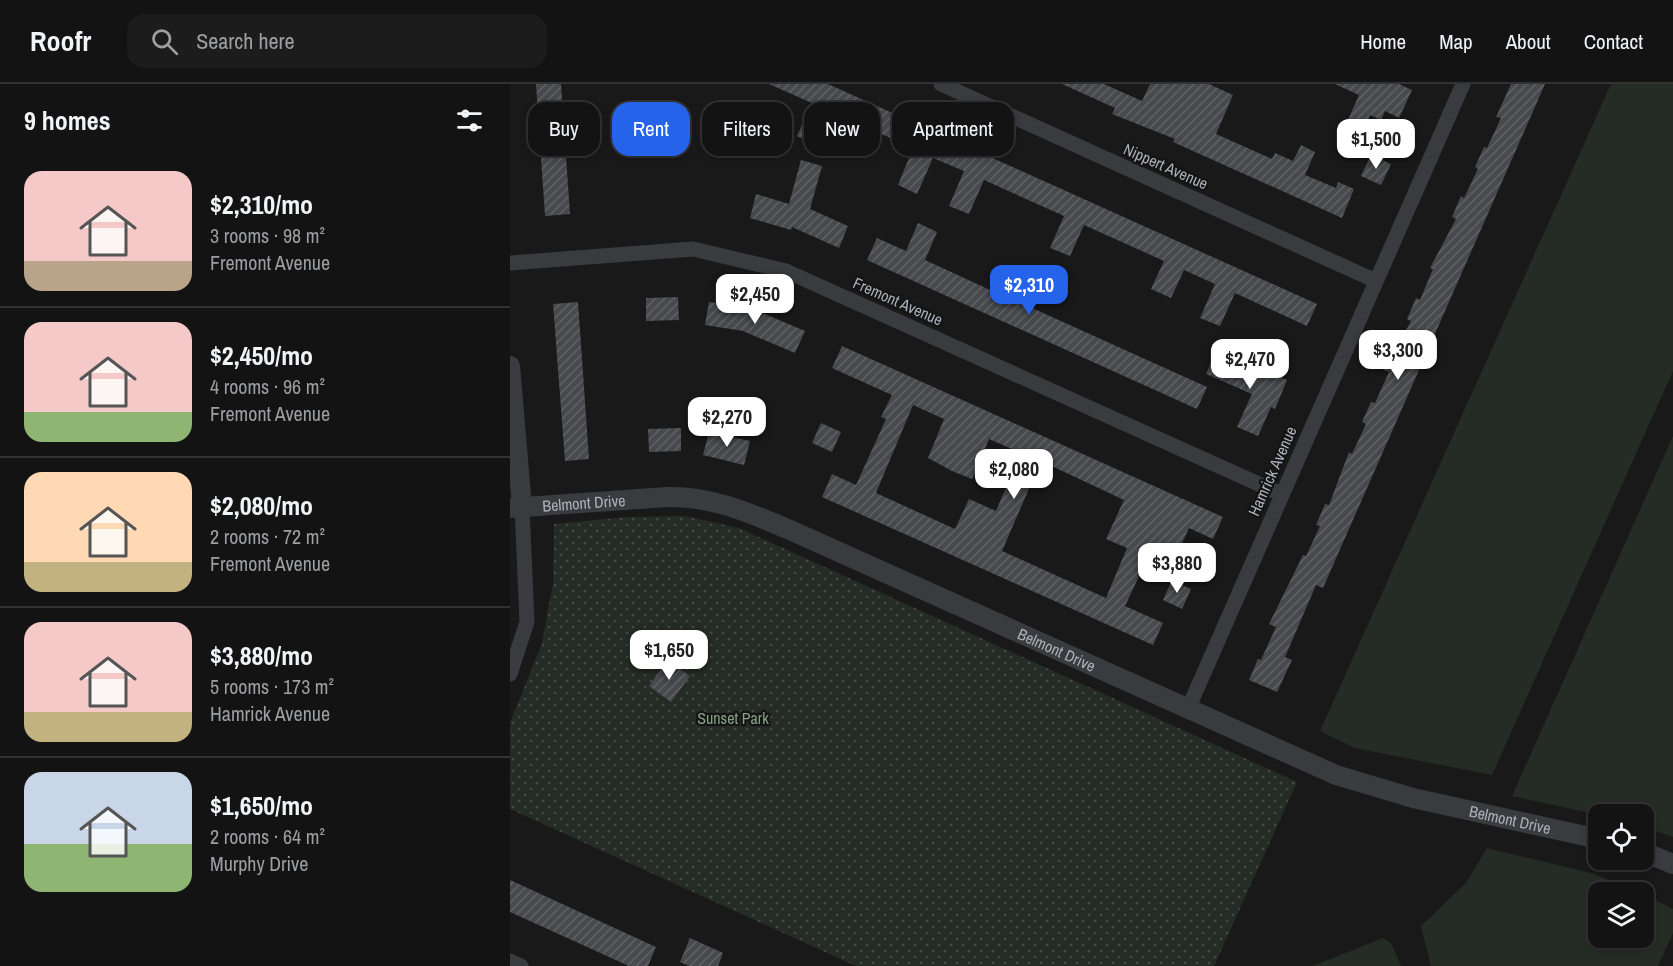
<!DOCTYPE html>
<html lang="en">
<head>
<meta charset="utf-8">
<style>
	:root { --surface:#131314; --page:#1c1c1d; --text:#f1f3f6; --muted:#9d9ea0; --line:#323234; --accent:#2563eb }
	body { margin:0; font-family:"Archivo Narrow",sans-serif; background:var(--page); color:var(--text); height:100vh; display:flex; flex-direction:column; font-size:22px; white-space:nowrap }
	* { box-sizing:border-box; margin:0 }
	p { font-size:20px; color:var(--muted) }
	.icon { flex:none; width:33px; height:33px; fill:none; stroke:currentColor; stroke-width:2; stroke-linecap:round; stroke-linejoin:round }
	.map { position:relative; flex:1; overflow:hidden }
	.sheet { display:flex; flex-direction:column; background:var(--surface); width:510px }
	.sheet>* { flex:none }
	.top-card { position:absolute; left:18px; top:18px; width:570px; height:54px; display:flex; gap:12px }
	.controls { position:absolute; left:1078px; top:720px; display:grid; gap:12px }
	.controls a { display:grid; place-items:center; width:66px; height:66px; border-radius:12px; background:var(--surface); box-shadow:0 3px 9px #0003,0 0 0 2px var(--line); font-size:30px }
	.price { position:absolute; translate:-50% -51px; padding:0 14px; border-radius:12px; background:#fff; color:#222; font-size:20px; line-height:39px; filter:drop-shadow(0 2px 3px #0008) }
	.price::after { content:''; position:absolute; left:50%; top:36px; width:18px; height:14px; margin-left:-9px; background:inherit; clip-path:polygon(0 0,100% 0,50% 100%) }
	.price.current { background:var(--accent); color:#fff }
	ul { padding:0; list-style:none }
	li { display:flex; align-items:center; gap:18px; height:150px; padding:0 24px }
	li+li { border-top:2px solid var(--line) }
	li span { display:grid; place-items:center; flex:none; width:168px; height:120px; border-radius:18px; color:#555 }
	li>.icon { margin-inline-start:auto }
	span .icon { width:72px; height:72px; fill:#fffc; stroke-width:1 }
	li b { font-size:26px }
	h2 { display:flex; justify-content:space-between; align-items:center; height:72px; padding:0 24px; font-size:26px }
	.pill { padding:0 21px; border-radius:18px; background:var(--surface); box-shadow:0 3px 9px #0003,0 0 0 2px var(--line); font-size:21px; line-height:54px }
	.pill.current { background:var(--accent); color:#fff }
	header { display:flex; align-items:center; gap:36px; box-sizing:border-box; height:84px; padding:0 30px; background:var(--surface); border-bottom:2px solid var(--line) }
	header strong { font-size:28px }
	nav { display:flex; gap:33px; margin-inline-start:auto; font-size:21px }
	.search { width:420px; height:54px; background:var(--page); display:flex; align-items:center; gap:15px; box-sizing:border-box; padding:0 21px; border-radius:18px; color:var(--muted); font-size:22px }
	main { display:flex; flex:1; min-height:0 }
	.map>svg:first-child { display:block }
	.grass { fill:#252c26 }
	.park { fill:url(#park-dots) }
	.building { fill:url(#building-hatch); fill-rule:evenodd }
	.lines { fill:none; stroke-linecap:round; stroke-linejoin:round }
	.minor { stroke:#3a3b3f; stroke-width:15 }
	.tertiary { stroke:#3a3b3f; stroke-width:20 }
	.labels { text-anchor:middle; stroke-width:4.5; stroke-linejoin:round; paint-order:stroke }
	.street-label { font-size:16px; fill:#acb0b9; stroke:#141415 }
	.park-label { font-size:16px; fill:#85a286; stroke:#141415 }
</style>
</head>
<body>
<header>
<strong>Roofr</strong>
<div class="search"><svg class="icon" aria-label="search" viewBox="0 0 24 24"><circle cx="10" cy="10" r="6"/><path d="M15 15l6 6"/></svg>Search here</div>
<nav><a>Home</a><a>Map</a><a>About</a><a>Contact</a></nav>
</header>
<main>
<section class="sheet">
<h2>9 homes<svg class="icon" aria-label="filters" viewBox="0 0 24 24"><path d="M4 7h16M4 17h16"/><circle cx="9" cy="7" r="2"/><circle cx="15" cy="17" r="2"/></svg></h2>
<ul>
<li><span style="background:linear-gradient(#f6c9c9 75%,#b9a48a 0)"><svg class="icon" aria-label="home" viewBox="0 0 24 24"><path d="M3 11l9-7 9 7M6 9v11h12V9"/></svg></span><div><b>$2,310/mo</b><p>3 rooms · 98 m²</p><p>Fremont Avenue</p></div></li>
<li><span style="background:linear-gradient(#f6c9c9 75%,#8fb573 0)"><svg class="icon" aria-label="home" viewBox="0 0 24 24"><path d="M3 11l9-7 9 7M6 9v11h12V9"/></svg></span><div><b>$2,450/mo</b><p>4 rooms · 96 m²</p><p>Fremont Avenue</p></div></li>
<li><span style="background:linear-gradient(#ffd9b3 75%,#c2b280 0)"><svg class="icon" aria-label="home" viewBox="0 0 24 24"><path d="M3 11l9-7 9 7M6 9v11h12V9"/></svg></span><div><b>$2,080/mo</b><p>2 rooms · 72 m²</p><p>Fremont Avenue</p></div></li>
<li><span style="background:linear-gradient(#f6c9c9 75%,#c2b280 0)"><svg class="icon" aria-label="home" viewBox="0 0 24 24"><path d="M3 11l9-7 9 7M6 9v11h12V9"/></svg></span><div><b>$3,880/mo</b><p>5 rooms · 173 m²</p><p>Hamrick Avenue</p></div></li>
<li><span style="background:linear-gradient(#c9d6e8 60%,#8fb573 0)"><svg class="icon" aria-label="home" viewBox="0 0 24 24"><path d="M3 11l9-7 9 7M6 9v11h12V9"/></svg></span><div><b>$1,650/mo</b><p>2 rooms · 64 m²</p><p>Murphy Drive</p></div></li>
</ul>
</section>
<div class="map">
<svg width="1163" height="882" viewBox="0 0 1163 882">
	<defs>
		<pattern id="park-dots" width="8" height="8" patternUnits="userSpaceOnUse" patternTransform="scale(1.5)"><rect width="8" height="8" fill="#252c26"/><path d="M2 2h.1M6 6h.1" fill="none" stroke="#424843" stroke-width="1.8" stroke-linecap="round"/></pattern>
		<pattern id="building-hatch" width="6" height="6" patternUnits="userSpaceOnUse" patternTransform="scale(1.5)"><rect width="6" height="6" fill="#48494d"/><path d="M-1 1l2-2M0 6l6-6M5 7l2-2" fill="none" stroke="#606165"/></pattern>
	</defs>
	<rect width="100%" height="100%" fill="#19191a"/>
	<!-- grass -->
	<path class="grass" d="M1101,0H1163V287L982,691L845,664L810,647Z
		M1163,352V753L1134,743V730L1089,731L1002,712Z
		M977,764L1081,789L1130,808H1089V854H1134V810L1163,825V849L1148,882H921L911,842L956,799Z
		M873,854L881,859L891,882H803Z"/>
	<!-- park -->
	<path class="park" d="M175,432L229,444L787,698L704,882H346L0,725V639L32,559L43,499L44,440L117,433Z"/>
	<!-- building -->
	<path class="building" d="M26,0H51L60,130L35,132Z
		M259,0H318L807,220L797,242L725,209L710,242L690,234L705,200L674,186L661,214L641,205L654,177L574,141L560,172L540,164L554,132L474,96L459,130L439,122L454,87L423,74L407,110L388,101L403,64L322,28L307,61L287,52L302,19Z
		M552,0H594L632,17L640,0H699L723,11L706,50L762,75L765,69L783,77L791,61L805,68L795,91L826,104L828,98L844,105L832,134L663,58L665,55L602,30L605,24Z
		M825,0H889L902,6L889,34L875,27L871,36L860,31L849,55L833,47L849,11Z
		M1001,0H1035L813,504L806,501L775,573L782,576L767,608L739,596L748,575L751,576L766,543L759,540L793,471L796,472L810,442L806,441L815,420L819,421L839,368L842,370L856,340L852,338L861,318L865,319L879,288L874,286L901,237L897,235L906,214L910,216L923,185L920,184L946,135L942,133L951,112L954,114L968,85L965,83L974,63L977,64L991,34L986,33Z
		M245,16L265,24L256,45L236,36Z
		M861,71L881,80L871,101L851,92Z
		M291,76L312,82L300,125L338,142L329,164L282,143L281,146L240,134L246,110L279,120Z
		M408,139L427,148L415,176L491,211L503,183L523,192L511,219L697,303L687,325L357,176L367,154L396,167Z
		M168,213L169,236L136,237V214Z
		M68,218L79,375L55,377L43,220Z
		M199,218L241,224L295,247L285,269L233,247L195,241Z
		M332,262L713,433L703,455L679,444L661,483L638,473L615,522L653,539L643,561L312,413L322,390L346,401L376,335L371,333L382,311L322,284ZM403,321L434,335L418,374L442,387L462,395L479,355L511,369L486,427L459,415L445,445L366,409ZM531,377L614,416L596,455L617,464L596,514L492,467Z
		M705,270L751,290L753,285L777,296L765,325L761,323L748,352L727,343L742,310L696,290Z
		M311,339L331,348L322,368L302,359Z
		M171,344V367L139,368L138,345Z
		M199,348L240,357L234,381L193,371Z
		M662,496L681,505L672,525L653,516Z
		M158,576L180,592L161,618L139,602Z
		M0,796L146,863L138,882H119L0,828Z
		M180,854L213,869L208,882H179L170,878Z"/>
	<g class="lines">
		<!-- minor -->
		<path class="minor" d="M431,0L866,197
			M0,179L183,165L276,187L771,410
			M0,590L17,538L12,422
			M678,625L953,0
			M0,877L11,882"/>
		<!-- tertiary -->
		<g class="tertiary">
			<path d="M0,282L12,422"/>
			<path id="s1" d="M0,424L157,413C202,412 240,429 280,446L826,691L903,714L1089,755"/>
			<path d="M1134,768L1163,780"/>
		</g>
	</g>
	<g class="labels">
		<!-- street labels -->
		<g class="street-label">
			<text transform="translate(656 82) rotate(24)" y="6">Nippert Avenue</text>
			<text transform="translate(388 217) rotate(24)" y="6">Fremont Avenue</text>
			<text transform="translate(762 387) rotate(-66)" y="6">Hamrick Avenue</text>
			<text dy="6" stroke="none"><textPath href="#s1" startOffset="74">Belmont Drive</textPath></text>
			<text dy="6" stroke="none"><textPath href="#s1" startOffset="578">Belmont Drive</textPath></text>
			<text dy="6" stroke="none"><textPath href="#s1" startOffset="1064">Belmont Drive</textPath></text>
		</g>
		<!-- park labels -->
		<g class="park-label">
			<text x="223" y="640">Sunset Park</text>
		</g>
	</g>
</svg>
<div class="controls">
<a><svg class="icon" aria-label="locate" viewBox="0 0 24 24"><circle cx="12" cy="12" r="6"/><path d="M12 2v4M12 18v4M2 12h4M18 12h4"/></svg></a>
<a><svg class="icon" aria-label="layers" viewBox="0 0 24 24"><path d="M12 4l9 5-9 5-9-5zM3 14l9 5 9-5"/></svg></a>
</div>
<b class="price" style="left:866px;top:86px">$1,500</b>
<b class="price current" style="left:519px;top:232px">$2,310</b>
<b class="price" style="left:245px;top:241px">$2,450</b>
<b class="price" style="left:888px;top:297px">$3,300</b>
<b class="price" style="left:740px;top:306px">$2,470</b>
<b class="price" style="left:217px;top:364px">$2,270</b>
<b class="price" style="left:504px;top:416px">$2,080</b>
<b class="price" style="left:667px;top:510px">$3,880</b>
<b class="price" style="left:159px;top:597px">$1,650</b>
<div class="top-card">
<a class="pill">Buy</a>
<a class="pill current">Rent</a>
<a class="pill">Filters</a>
<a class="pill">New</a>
<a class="pill">Apartment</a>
</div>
</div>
</main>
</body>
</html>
